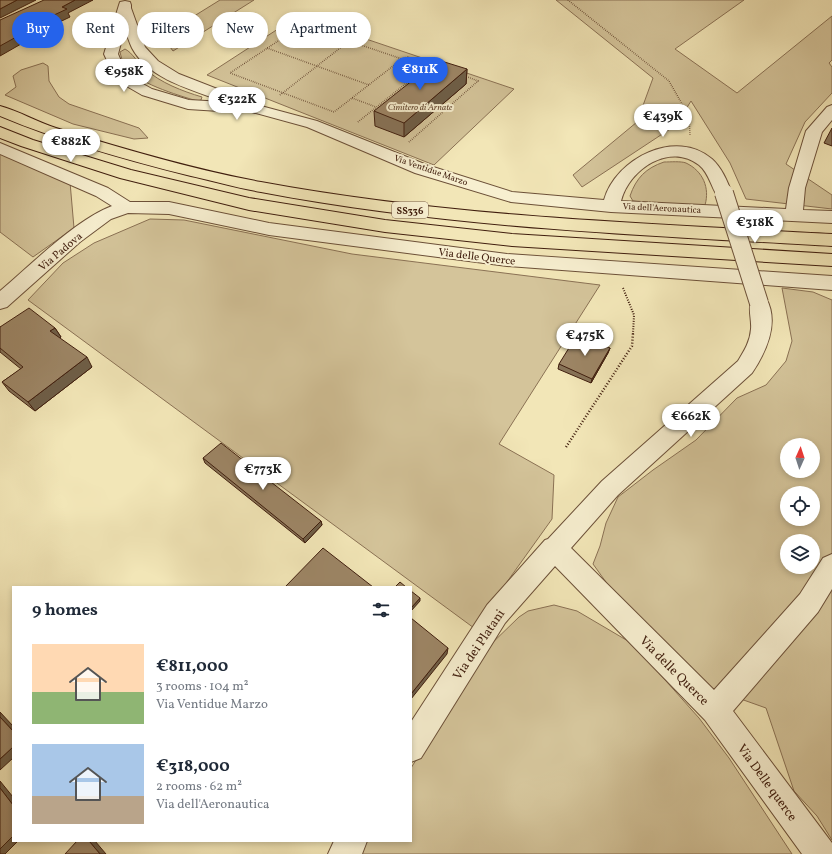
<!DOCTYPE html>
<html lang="en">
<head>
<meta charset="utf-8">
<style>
	:root { --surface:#fff; --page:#f2f2f3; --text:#1f2937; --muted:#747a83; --accent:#2563eb }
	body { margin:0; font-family:Vollkorn,serif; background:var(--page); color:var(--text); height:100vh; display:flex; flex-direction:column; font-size:15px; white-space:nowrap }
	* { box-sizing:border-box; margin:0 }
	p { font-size:13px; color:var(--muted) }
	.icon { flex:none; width:22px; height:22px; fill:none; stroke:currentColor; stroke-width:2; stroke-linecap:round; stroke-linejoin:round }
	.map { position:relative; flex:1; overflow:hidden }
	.panel { position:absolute; left:12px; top:586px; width:400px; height:256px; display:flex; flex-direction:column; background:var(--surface); border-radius:0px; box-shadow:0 2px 6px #0003 }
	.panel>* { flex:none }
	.guide { position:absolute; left:12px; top:12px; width:400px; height:36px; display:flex; gap:8px }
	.needle { width:26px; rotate:3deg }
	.buttons { position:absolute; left:780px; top:438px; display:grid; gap:8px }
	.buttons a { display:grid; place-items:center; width:40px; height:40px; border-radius:50%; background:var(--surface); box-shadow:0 2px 6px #0003; font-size:20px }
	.price { position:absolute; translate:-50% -34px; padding:0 9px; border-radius:14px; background:#fff; color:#222; font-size:13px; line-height:26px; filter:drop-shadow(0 1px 2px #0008) }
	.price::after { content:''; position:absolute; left:50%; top:24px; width:12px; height:9px; margin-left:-6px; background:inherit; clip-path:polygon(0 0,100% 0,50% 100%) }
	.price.selected { background:var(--accent); color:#fff }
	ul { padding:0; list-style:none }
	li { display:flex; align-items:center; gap:12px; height:100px; padding:0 20px }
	li span { display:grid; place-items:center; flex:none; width:112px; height:80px; border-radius:0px; color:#555 }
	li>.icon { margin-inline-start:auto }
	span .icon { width:48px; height:48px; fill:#fffc; stroke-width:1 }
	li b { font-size:17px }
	h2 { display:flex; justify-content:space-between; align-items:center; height:48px; padding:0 20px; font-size:17px }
	.chip { padding:0 14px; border-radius:18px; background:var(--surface); box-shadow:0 2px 6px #0003; font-size:14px; line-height:36px }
	.chip.selected { background:var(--accent); color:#fff }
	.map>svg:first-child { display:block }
	.green { fill:#d4c49a; stroke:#8a7154; fill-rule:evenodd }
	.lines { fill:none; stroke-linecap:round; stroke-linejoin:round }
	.minor-casing { stroke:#6c5038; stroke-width:2 }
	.highway-casing { stroke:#401e0e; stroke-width:2 }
	.path-far2 { stroke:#401e0e; stroke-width:1.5; stroke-dasharray:0.5 1.5; stroke-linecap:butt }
	.path-far1 { stroke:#401e0e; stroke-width:2; stroke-dasharray:1 1.5; stroke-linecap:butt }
	.path { stroke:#401e0e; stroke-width:2.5; stroke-dasharray:1 2; stroke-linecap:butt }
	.minor { fill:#f7efd0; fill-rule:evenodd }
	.highway { fill:#f2e6b7; fill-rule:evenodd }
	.minor-bridge-casing { stroke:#6c5038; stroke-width:20; stroke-linecap:butt }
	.minor-bridge { stroke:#f7efd0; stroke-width:18 }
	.wall { fill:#877358; stroke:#401e0e }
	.shaded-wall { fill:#6e5e47; stroke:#401e0e }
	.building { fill:#9d8666; stroke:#401e0e }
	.labels { text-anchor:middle; stroke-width:4; stroke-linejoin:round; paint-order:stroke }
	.far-park-label { font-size:9px; font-style:italic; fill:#654831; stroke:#f7efd0 }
	.far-street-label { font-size:9px; fill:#401e0e; stroke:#f7efd0 }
	.shield { fill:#f7efd0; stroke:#775d48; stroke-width:1 }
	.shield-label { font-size:10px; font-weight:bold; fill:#401e0e }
	.street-label { font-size:11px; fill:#401e0e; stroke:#f7efd0 }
	.near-street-label { font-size:13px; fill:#401e0e; stroke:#f7efd0 }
</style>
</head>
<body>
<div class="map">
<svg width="832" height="854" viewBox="0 0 832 854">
	<rect width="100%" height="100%" fill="#f2e6b7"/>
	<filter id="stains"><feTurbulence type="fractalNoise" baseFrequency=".005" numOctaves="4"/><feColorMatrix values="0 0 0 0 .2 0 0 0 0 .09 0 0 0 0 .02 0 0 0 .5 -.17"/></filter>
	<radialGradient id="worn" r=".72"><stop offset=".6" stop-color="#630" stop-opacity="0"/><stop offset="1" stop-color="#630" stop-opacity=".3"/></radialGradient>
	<!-- green -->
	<path class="green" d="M220,0H254L173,51L162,36Z
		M556,0H744L675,49L737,93L832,16V60L829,63L832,67V93L805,122L786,164L832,195V209L746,199L730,163L691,101L676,125L582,187L573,175L637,122L653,78Z
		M298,16L514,89L434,165L207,75Z
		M125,49C133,53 138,64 145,69C161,83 182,91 202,97L201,100L197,101C178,95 134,83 124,64C122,61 121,56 120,52Z
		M43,63L48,66L49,81L59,97L69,104L139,128L148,138L134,139L73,124L5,95L16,87L13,76L21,70Z
		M0,151L70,182L74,228L33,257L0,232Z
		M664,162C670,162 681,161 686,163C703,171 710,188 705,205H667L633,201L630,196C636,178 646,168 664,162Z
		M150,219L184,220L352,254L600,285L499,444L554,475L552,519L474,628L28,300L63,263L94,243Z
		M782,288L813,292L832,300V840L817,816L794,791L766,708L707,687L621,603L593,564L600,546L606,523L618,497L653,470L696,440L737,398L766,385L786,361L792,341ZM787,445H813V471H787ZM787,493H813V519H787ZM787,541H813V567H787Z
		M554,605L577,611L628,641L658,672L699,718L729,758L792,854H357L365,841H411V768L486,649L519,617L528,611Z"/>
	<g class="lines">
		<!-- minor casing -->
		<g class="minor-casing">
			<path id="minor" d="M125,1L130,2L131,5V8L145,47L158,61L179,74L261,106L317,121L427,165L512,192L604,200C616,158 676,128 712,159C722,168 727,181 732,193L730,197L724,198L718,197C711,187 709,173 699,165C670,142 629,169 621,201L786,209L789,188L806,131L827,107L832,105V120L822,132L805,188L803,210L832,211V223L611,212L511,202L415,173L307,127L241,109L235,112L188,109L142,95L116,80L104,54L119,5L120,2ZM125,28C127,35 129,42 132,48C149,80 194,90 224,102L189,100L152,89L127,75L118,54Z
				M0,143L108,188L130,202H169L269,223L507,254L832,276V290L507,266L269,235L169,214L128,213L111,219L80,242L7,307L0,309V291C31,265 75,220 112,206L96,196L0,154Z
				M759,296L766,298C780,323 766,352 752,373L618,495L571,548L714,690L800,594L823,558L832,554V589L818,612L733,711L832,843V854H802L705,720L555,566L505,623L421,758L411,762V722L487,605L545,540L548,539L602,481L738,361C744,351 750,342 751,329C752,319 747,307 752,298Z
				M334,841H367L362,854H328Z"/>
		</g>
		<!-- highway casing -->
		<g class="highway-casing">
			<path id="highway" d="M0,106C19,111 37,122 56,128C123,149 191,169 261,182C449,217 641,223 832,234V246C641,235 449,228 261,192C237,188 214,181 191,176C126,160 62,142 0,116Z
				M0,127L33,140L131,170L249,198L385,220L512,234L832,254V266L512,246L385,232L249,210L120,178L21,146L0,138Z"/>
		</g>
		<!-- path-far2 -->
		<path class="path-far2" d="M568,0L669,81L689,116L690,135
			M302,25L402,59L334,112L230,73Z
			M267,48L369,85
			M402,59L408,57L434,65
			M280,95L349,41
			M352,98L376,107
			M358,122L430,64
			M409,142L478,81L465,76"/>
		<!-- path-far1 -->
		<path class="path-far1" d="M623,288L634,315L633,334"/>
		<!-- path -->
		<path class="path" d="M566,447L632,346L633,333"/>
		<!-- minor -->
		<use href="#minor" class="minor"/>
		<!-- highway -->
		<use href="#highway" class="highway"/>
		<!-- minor-bridge casing -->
		<g class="minor-bridge-casing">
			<path id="minor-bridge" d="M724,193L759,303"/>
		</g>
		<!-- minor-bridge -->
		<use href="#minor-bridge" class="minor-bridge"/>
	</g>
	<!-- wall -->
	<path class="wall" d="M467,69L466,84L404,137L375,126L374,111Z
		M832,128V146L824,143Z
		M0,327L55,328L61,337L59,338L92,367L35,411L9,391L2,382L21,369L0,352Z
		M610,348L608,353L591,383L558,369L559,364Z
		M203,458L321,521L322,525L305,543L205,463Z"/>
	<!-- shaded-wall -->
	<path class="shaded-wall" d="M17,0H36L0,18V9Z
		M75,0H93L68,13L70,17L20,41L21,44L0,56V46L13,34Z
		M467,69L466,84L404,137V123Z
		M55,328L61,337L56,341L50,331Z
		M610,348L608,353L591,383L592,379Z
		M87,357L92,367L35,411L28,402Z
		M321,521L322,525L305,543L303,539Z
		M420,598V601L411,611V608Z
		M448,648L447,654L411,699V694Z
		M0,712L13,726V731L0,717Z
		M13,747V758L0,770V759Z
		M0,781L13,797V805L0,788Z
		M13,836V841H18L5,854H0V849Z
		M89,841H95L106,854H100Z"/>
	<!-- building -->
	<path class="building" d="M0,0H17L0,9Z
		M44,0H75L62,7L67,9L13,34L18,36L0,46V20Z
		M438,60L467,69L404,123L374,111Z
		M29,308L55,328L50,331L87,357L28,402L2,382L23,367L0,348V327Z
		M577,335L610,348L592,379L559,364Z
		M221,443L321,521L303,539L203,458Z
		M323,548L373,587H285Z
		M400,582L406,587H395Z
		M411,591L420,598L411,608Z
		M411,618L448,648L411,694Z
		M0,717L13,731V747L0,759Z
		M0,788L13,805V836L0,849Z
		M77,841H89L100,854H65Z"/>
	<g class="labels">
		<!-- far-park labels -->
		<g class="far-park-label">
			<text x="420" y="110">Cimitero di Arnate</text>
		</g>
		<!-- far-street labels -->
		<g class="far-street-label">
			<text transform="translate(431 170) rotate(19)" y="3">Via Ventidue Marzo</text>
			<text transform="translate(662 208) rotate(3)" y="3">Via dell'Aeronautica</text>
		</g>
		<!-- shield labels -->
		<rect class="shield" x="392" y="202" width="36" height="16" rx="3"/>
		<g class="shield-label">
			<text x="410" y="214">SS336</text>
		</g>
		<!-- street labels -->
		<g class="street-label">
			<text transform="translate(60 251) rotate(-40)" y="4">Via Padova</text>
			<text transform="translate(477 256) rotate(7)" y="4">Via delle Querce</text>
		</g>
		<!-- near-street labels -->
		<g class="near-street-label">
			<text transform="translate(478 644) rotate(-56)" y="5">Via dei Platani</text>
			<text transform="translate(675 670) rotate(45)" y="5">Via delle Querce</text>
			<text transform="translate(768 782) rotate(54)" y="5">Via Delle querce</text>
		</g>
	</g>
	<rect width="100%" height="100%" filter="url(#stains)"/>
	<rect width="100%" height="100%" fill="url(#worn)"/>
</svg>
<div class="buttons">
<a><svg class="needle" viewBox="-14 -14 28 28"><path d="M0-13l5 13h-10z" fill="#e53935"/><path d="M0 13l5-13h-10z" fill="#747a83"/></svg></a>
<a><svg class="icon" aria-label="locate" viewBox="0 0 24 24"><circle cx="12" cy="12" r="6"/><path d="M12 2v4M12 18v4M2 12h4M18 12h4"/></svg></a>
<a><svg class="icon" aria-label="layers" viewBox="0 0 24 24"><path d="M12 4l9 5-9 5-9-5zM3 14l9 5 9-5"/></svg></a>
</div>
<b class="price selected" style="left:420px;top:91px">€811K</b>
<b class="price" style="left:124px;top:93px">€958K</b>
<b class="price" style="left:237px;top:121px">€322K</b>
<b class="price" style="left:663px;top:138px">€439K</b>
<b class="price" style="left:71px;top:163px">€882K</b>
<b class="price" style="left:755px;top:244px">€318K</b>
<b class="price" style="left:585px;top:357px">€475K</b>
<b class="price" style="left:691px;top:438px">€662K</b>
<b class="price" style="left:263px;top:491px">€773K</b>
<div class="guide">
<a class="chip selected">Buy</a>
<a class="chip">Rent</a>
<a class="chip">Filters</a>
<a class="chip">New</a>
<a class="chip">Apartment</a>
</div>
<section class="panel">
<h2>9 homes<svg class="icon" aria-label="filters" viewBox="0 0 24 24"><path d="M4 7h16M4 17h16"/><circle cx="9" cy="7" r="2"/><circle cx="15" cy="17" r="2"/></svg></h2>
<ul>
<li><span style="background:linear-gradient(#ffd9b3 60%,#8fb573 0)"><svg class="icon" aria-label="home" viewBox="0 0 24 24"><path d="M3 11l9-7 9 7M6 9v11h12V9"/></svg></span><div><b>€811,000</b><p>3 rooms · 104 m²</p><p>Via Ventidue Marzo</p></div></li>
<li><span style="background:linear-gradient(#a9c7e8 65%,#b9a48a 0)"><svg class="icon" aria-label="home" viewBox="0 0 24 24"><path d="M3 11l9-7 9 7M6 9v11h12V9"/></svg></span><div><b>€318,000</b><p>2 rooms · 62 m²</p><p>Via dell'Aeronautica</p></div></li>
</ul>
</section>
</div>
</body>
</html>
